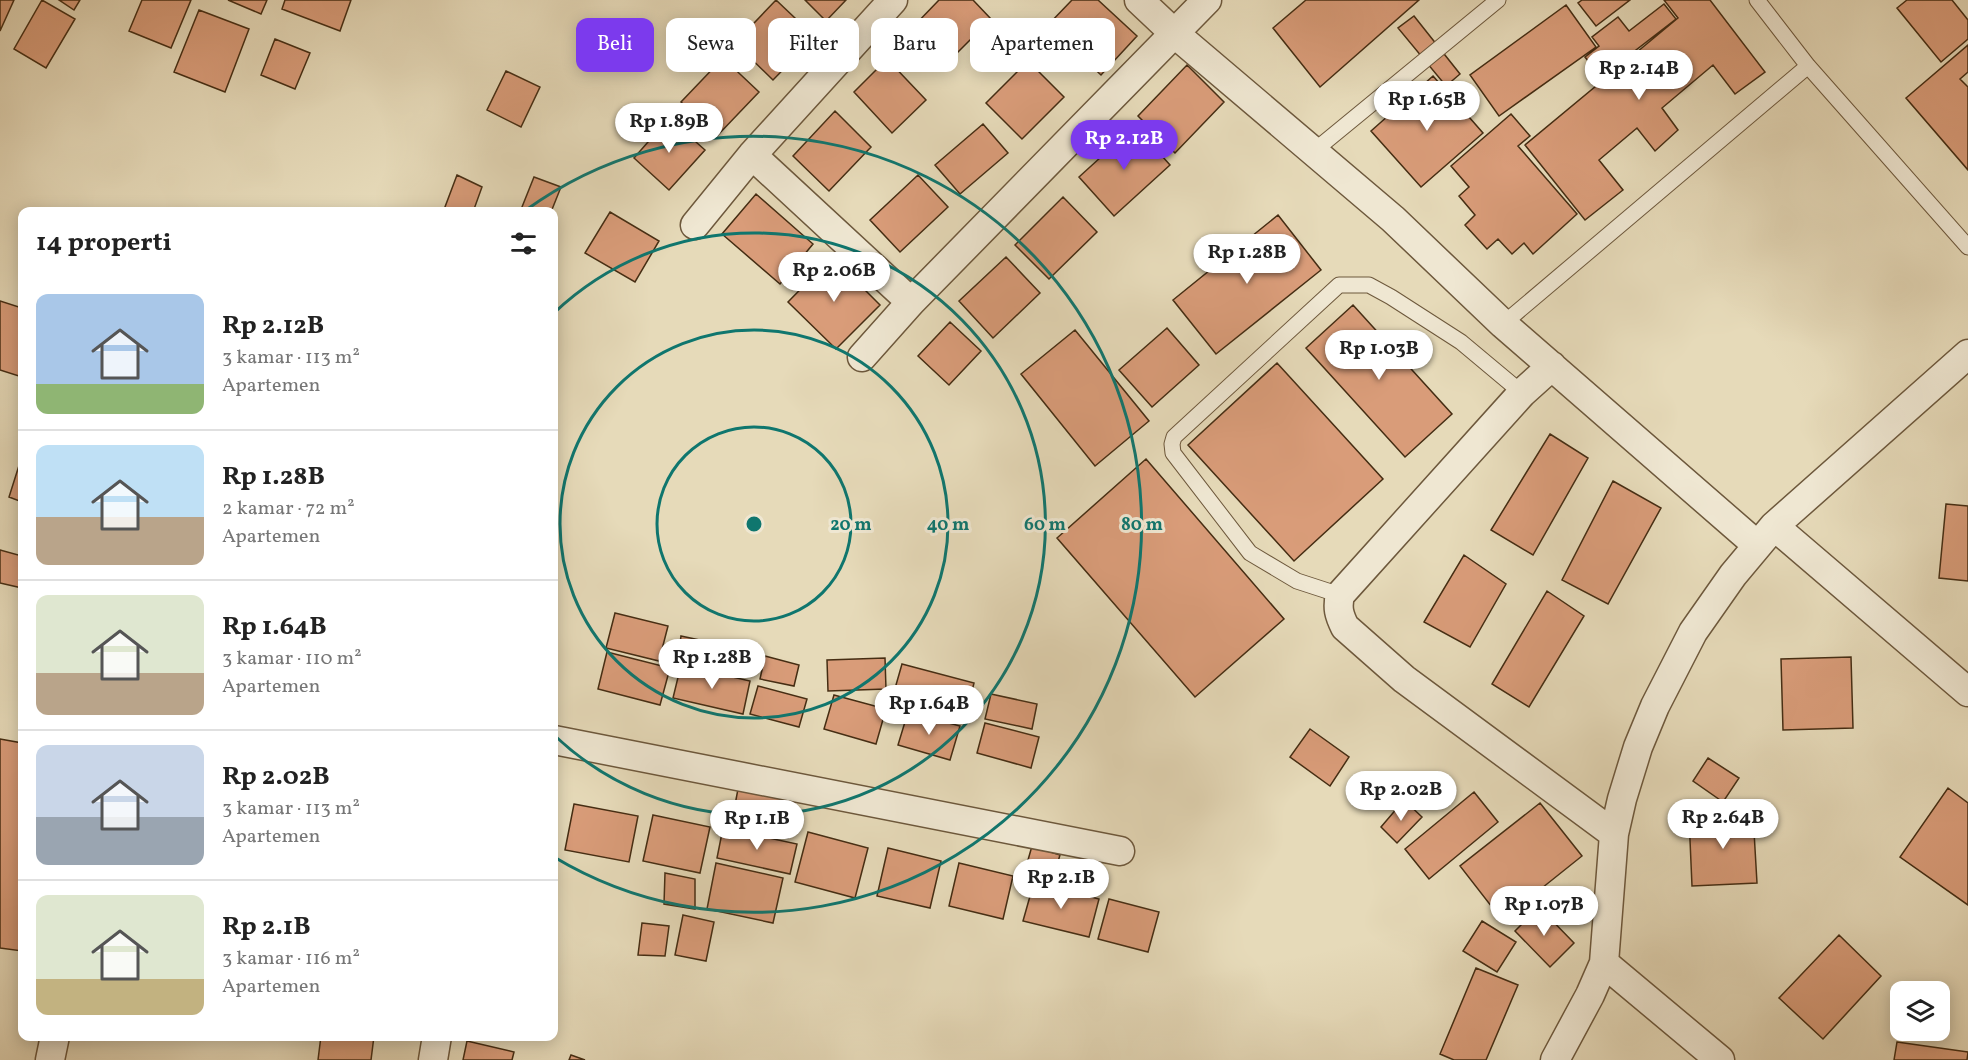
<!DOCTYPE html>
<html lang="id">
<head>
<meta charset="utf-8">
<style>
	:root { --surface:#fff; --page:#f2f2f2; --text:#222; --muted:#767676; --line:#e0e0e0; --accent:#7c3aed }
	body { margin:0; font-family:Vollkorn,serif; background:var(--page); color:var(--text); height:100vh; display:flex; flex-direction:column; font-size:22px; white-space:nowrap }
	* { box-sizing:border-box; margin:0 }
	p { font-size:20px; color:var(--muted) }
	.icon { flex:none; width:33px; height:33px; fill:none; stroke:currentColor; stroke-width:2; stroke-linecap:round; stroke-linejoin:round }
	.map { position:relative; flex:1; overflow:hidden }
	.side { position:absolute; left:18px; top:207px; width:540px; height:834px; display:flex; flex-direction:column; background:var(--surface); border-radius:12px; box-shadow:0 3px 15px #0003 }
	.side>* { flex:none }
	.hud { position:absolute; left:576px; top:18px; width:570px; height:54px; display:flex; gap:12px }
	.fabs { position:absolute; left:1890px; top:981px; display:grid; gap:12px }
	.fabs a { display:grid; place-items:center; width:60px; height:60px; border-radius:12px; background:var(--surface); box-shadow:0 3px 15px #0003; font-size:30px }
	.price { position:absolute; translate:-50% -51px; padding:0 14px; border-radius:21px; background:#fff; color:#222; font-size:20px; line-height:39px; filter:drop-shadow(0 2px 3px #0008) }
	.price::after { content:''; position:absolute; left:50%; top:36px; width:18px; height:14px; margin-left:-9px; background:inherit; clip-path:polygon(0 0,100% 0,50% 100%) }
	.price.active { background:var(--accent); color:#fff }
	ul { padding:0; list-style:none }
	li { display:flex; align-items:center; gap:18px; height:150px; padding:0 18px }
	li+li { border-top:2px solid var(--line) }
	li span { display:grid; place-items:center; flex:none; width:168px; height:120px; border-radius:12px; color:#555 }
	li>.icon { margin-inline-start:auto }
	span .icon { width:72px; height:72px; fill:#fffc; stroke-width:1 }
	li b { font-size:26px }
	h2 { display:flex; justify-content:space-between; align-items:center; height:72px; padding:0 18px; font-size:26px }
	.pill { padding:0 21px; border-radius:12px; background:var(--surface); box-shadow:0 3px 15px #0003; font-size:21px; line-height:54px }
	.pill.active { background:var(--accent); color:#fff }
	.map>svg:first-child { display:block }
	.building { fill:#d99c79; stroke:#452d13; stroke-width:1.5 }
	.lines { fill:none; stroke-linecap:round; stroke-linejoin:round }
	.lane-casing { stroke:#6d583c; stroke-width:17 }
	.street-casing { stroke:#6d583c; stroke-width:31 }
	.lane { stroke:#efe7d2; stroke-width:15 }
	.street { stroke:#efe7d2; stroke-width:28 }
	.ring { fill:none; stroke:#0f766e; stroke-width:3 }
	.centre { fill:#0f766e; stroke:#efe7d2; stroke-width:3 }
	.ring-label { font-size:18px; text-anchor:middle; font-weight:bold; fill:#0f766e; stroke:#efe7d2; stroke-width:6; stroke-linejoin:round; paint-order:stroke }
</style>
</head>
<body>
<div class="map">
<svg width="1968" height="1060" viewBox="0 0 1968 1060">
	<rect width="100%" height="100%" fill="#e6dab9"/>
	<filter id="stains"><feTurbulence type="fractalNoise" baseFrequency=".00333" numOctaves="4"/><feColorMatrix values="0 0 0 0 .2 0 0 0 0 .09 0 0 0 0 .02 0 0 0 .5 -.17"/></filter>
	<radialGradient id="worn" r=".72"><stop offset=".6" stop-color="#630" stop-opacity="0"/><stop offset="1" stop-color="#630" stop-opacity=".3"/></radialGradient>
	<!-- building -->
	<path class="building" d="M0,0H14L0,31Z
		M42,0L75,19L46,68L14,49Z
		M59,0H80L74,10Z
		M142,0H191L171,48L129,31Z
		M228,0H267L261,14Z
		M285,0H351L340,31L282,9Z
		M776,0L815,37L773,80L735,43Z
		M805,0H846L826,21Z
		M939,0H973L991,19L948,62L913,27Z
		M1072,0H1098L1137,36L1101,75L1048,25Z
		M1306,0H1419L1320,87L1273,28Z
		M1582,0H1630L1596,26L1578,3Z
		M1664,0H1710L1765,72L1735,94L1713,65L1662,108L1678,130L1655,151L1637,128L1599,160L1623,190L1585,220L1525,145L1678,18Z
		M1907,0H1952L1968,20V39L1941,62L1897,8Z
		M1664,4L1676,19L1601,77L1585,57L1599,46L1592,37L1618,17L1629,31Z
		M1566,5L1596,47L1499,116L1470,75Z
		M199,10L249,29L225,92L174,72Z
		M1414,16L1460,74L1446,86L1398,28Z
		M275,39L310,53L295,89L261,75Z
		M1968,45V72L1960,79L1968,87V170L1906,98Z
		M723,58L759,92L717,136L681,102Z
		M887,59L926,100L892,133L854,92Z
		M1028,61L1064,97L1022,139L986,103Z
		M1187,65L1224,102L1175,153L1138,116Z
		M506,71L540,87L521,127L487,110Z
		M1433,76L1483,133L1421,187L1371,131Z
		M835,111L871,147L829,191L793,156Z
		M1511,114L1530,136L1518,146L1577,214L1533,254L1524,243L1512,254L1498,239L1487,249L1465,225L1475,215L1459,196L1469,187L1451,166Z
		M669,118L705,150L669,190L634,158Z
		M983,124L1008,153L960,194L935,165Z
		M1135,126L1170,165L1114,216L1079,177Z
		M457,175L482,187L473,212H455L445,207Z
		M918,175L948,207L900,252L870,220Z
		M534,177L561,187L551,212H520Z
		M756,194L813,244L780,284L722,234Z
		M1063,197L1097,232L1049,279L1015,245Z
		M610,212L659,241L635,282L585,253Z
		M1278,215L1321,270L1216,354L1173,300Z
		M832,257L880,305L836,349L788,302Z
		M1006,257L1040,293L993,338L959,301Z
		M0,301L22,308V377L0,370Z
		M1353,305L1452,414L1405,457L1306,348Z
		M950,322L981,351L949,385L918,356Z
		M1167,328L1199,365L1152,407L1119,370Z
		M1075,330L1149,421L1095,466L1021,374Z
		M1277,363L1383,479L1294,561L1188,445Z
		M1550,434L1588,458L1533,555L1491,530Z
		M22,456V502L9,497Z
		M1146,459L1284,619L1195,697L1057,538Z
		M1613,481L1661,508L1608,604L1562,580Z
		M1946,504L1968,506V581L1939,578Z
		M0,550L22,556V588L0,583Z
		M1464,555L1506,584L1470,647L1424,622Z
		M1547,591L1584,616L1529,707L1492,684Z
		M615,613L668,626L659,661L606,648Z
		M681,636L728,646L724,669L678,659Z
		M607,652L670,668L660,705L598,689Z
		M765,656L799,665L794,686L760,679Z
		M1851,657L1853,728L1783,730L1781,659Z
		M885,658L886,689L828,691L827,660Z
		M902,664L974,683L965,719L892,699Z
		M681,665L750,681L743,714L673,698Z
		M758,686L807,699L799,727L750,714Z
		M991,694L1037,704L1032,729L985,719Z
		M834,695L886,709L876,744L824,729Z
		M908,712L960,726L950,760L898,745Z
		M985,723L1039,737L1031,768L977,753Z
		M1310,729L1349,757L1330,786L1290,757Z
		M0,739L22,743V951L0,948Z
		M1708,758L1739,778L1723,802L1693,781Z
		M1948,788L1968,803V905L1900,857Z
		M738,789L795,802L788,838L731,826Z
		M1474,792L1498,822L1429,879L1405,849Z
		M1404,800L1422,817L1397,843L1381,827Z
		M1540,803L1582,856L1502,920L1460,866Z
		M574,804L638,816L629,862L565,850Z
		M1753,814L1757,883L1692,886L1689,817Z
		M653,815L710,827L700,873L643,861Z
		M723,828L797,844L790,874L717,858Z
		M808,832L868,848L855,898L795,882Z
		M1032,846L1060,855L1052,882L1024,874Z
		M888,848L941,861L930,908L877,896Z
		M716,863L783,878L773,923L707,909Z
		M959,863L1013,876L1003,919L949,906Z
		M665,873L695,879V909L664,904Z
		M1034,882L1099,899L1089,937L1023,921Z
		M1109,899L1159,912L1148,952L1098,939Z
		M1539,907L1574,943L1550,967L1515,931Z
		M683,915L714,922L706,961L675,955Z
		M1482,921L1516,942L1497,972L1463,951Z
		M642,923L669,926L665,956L638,955Z
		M1839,935L1881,976L1823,1039L1779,998Z
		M1476,968L1518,985L1486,1060H1454L1440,1054Z
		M321,1036H374L371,1060H318Z
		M467,1041L514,1052L512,1060H463Z
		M1897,1042L1968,1052L1967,1060H1894Z
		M571,1055L585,1060H569Z"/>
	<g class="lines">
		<!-- lane casing -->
		<g class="lane-casing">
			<path id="lane" d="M1757,0L1808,66L1968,247
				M1314,151L1498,0
				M1503,324L1808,66
				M1340,595L1297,581L1250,553L1173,453L1172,444L1174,437L1339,285H1369L1391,297L1461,342L1522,393"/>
		</g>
		<!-- street casing -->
		<g class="street-casing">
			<path id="street" d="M1139,0L1174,33L1393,219L1503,324L1757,545
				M752,155L911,302
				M695,225L752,155L893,0
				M862,357L911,302L1207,0
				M1552,366L1522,393L1340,595C1337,608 1339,615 1345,627L1404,679L1614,834
				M1774,526L1968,692
				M554,740L1120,851
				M1604,963L1614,834L1622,799L1638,747L1655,706L1693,632L1733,575L1774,526L1968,354
				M50,1060L55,1036
				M433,1060L437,1036
				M1555,1060L1590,995L1604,963L1720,1060"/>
		</g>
		<!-- lane -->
		<use href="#lane" class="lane"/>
		<!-- street -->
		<use href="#street" class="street"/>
	</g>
	<!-- distance rings -->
	<g class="ring">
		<circle cx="754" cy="524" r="97"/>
		<circle cx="754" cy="524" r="194"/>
		<path d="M554 313A291 291 0 1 1 554 735"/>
		<path d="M526 210A388 388 0 1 1 554 857"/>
	</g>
	<circle cx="754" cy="524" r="9" class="centre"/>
	<g class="ring-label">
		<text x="851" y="530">20 m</text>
		<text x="948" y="530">40 m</text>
		<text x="1045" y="530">60 m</text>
		<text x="1142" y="530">80 m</text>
	</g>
	<rect width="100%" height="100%" filter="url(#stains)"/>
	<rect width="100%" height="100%" fill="url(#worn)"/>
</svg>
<div class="fabs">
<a><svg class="icon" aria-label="layers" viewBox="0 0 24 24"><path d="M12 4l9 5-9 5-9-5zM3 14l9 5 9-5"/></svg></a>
</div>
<b class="price" style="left:1639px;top:101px">Rp 2.14B</b>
<b class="price" style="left:1427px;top:132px">Rp 1.65B</b>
<b class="price" style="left:669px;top:154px">Rp 1.89B</b>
<b class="price active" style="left:1124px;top:171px">Rp 2.12B</b>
<b class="price" style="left:1247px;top:285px">Rp 1.28B</b>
<b class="price" style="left:834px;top:303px">Rp 2.06B</b>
<b class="price" style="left:1379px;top:381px">Rp 1.03B</b>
<b class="price" style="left:712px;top:690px">Rp 1.28B</b>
<b class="price" style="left:929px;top:736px">Rp 1.64B</b>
<b class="price" style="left:1401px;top:822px">Rp 2.02B</b>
<b class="price" style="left:1723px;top:850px">Rp 2.64B</b>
<b class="price" style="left:757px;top:851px">Rp 1.1B</b>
<b class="price" style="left:1061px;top:910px">Rp 2.1B</b>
<b class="price" style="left:1544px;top:937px">Rp 1.07B</b>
<div class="hud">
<a class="pill active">Beli</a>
<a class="pill">Sewa</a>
<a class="pill">Filter</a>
<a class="pill">Baru</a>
<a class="pill">Apartemen</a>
</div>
<section class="side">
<h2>14 properti<svg class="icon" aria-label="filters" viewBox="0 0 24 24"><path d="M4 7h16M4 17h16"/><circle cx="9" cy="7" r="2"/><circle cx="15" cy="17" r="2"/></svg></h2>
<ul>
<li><span style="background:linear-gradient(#a9c7e8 75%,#8fb573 0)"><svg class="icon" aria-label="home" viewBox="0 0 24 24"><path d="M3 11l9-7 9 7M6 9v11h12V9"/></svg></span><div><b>Rp 2.12B</b><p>3 kamar · 113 m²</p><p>Apartemen</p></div></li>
<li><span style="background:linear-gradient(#bfe0f5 60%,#b9a48a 0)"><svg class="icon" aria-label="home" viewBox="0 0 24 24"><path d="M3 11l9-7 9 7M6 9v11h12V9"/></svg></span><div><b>Rp 1.28B</b><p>2 kamar · 72 m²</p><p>Apartemen</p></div></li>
<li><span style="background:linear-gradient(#dfe7d0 65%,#b9a48a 0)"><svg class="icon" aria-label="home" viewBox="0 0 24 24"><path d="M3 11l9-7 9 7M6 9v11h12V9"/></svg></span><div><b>Rp 1.64B</b><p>3 kamar · 110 m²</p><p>Apartemen</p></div></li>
<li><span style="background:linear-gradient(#c9d6e8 60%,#9aa5b1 0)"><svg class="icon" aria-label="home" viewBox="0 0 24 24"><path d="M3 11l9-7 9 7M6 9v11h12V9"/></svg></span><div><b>Rp 2.02B</b><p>3 kamar · 113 m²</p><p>Apartemen</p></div></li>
<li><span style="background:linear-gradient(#dfe7d0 70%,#c2b280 0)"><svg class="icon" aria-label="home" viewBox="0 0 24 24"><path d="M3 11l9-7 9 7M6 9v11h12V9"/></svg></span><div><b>Rp 2.1B</b><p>3 kamar · 116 m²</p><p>Apartemen</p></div></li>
</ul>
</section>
</div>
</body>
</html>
